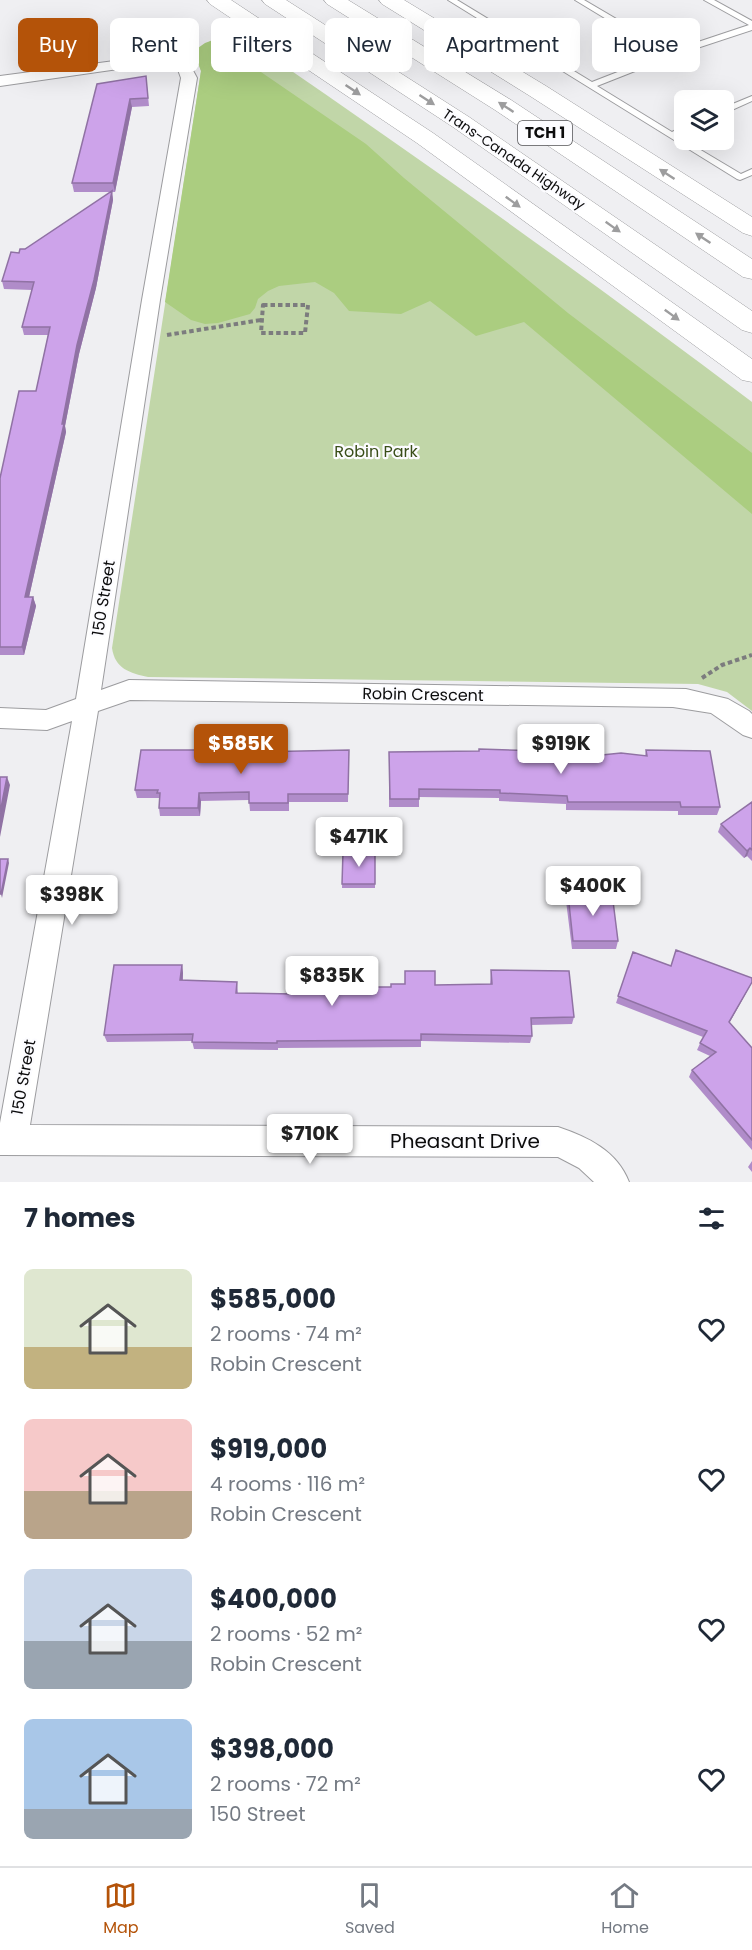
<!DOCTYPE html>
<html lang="en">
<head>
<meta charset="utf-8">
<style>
	:root { --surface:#fff; --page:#f6f6f7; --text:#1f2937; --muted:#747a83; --line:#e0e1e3; --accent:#b45309 }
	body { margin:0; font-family:Poppins,sans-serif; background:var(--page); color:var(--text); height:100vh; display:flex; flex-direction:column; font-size:22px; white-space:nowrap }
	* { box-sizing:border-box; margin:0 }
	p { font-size:20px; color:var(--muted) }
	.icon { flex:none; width:33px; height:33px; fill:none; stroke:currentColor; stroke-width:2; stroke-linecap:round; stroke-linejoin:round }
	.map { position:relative; height:1182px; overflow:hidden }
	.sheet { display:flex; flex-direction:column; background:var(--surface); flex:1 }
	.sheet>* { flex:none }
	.guide { position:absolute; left:18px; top:18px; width:717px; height:54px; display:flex; gap:12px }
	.buttons { position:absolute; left:674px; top:90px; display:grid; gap:12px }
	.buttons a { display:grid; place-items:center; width:60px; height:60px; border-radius:9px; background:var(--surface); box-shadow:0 6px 24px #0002; font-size:30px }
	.price { position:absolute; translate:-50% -51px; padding:0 14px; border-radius:6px; background:#fff; color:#222; font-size:20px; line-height:39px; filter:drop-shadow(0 2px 3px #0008) }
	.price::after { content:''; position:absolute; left:50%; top:36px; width:18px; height:14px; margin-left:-9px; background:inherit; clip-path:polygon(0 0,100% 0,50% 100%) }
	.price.on { background:var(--accent); color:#fff }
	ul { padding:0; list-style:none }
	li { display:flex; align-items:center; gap:18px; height:150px; padding:0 24px }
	li span { display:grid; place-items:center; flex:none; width:168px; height:120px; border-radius:9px; color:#555 }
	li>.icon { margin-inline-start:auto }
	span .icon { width:72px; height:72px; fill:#fffc; stroke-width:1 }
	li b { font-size:26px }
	h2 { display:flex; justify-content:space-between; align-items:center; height:72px; padding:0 24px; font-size:26px }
	.tag { padding:0 21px; border-radius:9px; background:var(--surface); box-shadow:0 6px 24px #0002; font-size:21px; line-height:54px }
	.tag.on { background:var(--accent); color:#fff }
	.tab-bar { display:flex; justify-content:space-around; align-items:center; height:84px; border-top:2px solid var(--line); background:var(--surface); font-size:16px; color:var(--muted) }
	.tab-bar a { display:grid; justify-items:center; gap:3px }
	.tab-bar .on { color:var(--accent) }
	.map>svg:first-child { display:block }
	.green { fill:#c1d6a8 }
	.forest { fill:#abcd80 }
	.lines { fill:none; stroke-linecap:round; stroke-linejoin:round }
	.lane-casing { stroke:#9c9c9f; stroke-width:2 }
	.street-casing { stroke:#9c9c9f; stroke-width:2 }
	.highway-casing { stroke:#9c9c9f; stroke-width:1 }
	.path { stroke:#7c7c7e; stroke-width:4; stroke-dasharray:4.5 3; stroke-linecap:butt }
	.lane { fill:#fff; fill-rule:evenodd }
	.street { fill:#fff; fill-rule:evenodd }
	.highway { fill:#fff; fill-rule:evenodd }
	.wall { fill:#b08cc9 }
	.shaded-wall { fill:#9072a4 }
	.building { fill:#cda3ea; stroke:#9072a4; stroke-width:1.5 }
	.oneway { fill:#9d9d9e }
	.labels { text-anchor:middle; stroke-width:4.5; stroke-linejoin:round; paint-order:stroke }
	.far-street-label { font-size:14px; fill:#0b0b0c; stroke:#fcfcff }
	.shield { fill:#fcfcff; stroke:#535355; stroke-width:1.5 }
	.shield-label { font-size:15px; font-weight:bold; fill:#0b0b0c }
	.park-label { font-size:16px; fill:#394e18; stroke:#fcfcff }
	.street-label { font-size:16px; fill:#0b0b0c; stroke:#fcfcff }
	.near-street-label { font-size:20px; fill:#0b0b0c; stroke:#fcfcff }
</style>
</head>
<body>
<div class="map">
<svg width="752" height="1182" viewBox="0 0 752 1182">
	<rect width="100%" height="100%" fill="#efeff2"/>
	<!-- green -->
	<path class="green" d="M225,32L252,55L264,52C429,165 592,281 752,402V711L727,692L698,684L148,677C130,673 115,669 112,648L201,71L197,60L188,55Z"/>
	<!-- forest -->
	<path class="forest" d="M216,39C227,40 238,48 242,59L366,144L404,178L568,313L752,453V514L524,322L476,336L430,301L401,314L349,311L334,293L315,282L279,286L268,291L258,299L255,308L250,314L218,323L205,324L191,320L165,302L201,71L197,60L188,55L205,43Z"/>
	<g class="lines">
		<!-- lane casing -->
		<g class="lane-casing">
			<path id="lane" d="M448,0H457L592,82L664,54L575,0H584L671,51L749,25L704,0H714L752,21V30L673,56L597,86L672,132L684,126V132L678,135L684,140L741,174L752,169V175L740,180L737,179Z
				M752,96V101L723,114V108Z"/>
		</g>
		<!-- street casing -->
		<g class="street-casing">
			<path id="street" d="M160,55L188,61L197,78L160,300L101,690L129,680L686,689L728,699L749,711L752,714V738L743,735L711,713L673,707L130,700L98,711L30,1125L558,1127C588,1137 617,1151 629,1182H594L579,1168L558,1157L0,1155V1123L72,721L47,730L0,728V708L46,710L76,699L142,300L181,78L177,67L160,63L0,86V76Z"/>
		</g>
		<!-- highway casing -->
		<g class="highway-casing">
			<path id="highway" d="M207,0H231L433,133L752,359V382L742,380L417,143L210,4Z
				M262,0H286L469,117L752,311V333L742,330L453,127L265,4Z
				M324,0H348L511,100L752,259V279L743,277L495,110L327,4Z
				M379,0H404L546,86L752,217V236L743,233L530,96L382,4Z"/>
		</g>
		<!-- path -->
		<path class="path" d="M263,305H308L305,333H261Z
			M167,335L261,320
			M702,678L722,665L752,655"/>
		<!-- lane -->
		<use href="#lane" class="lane"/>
		<!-- street -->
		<use href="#street" class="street"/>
		<!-- highway -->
		<use href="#highway" class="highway"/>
	</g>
	<!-- wall -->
	<path class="wall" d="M146,76L149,106L132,107L115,192H112L113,200L96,288L79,354L65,426L66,432L29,597H33L36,606L24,655H0V478L36,391L48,335H24L22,327L32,290L4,289L2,281L19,253L111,192H74L72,183Z
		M206,750V756H252L349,750L348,802H289V811H250L249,800L201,801L200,816H160L159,808V798H137L135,790Z
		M646,750L720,807L717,815H678V811L566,810V804L499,801V798L419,797V807H389V752L543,756H645Z
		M752,802V861L747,856L744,858L718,832L721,824Z
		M343,852H375V888H342Z
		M568,894L618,941L616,949H572L566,901Z
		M633,952L671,966L750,986L729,1023L752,1048V1150L689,1077L692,1070L710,1056L697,1050L703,1037L616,1003Z
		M182,965L183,973V980L237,982L238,993L293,994L323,987H391L490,984L491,970L574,1017L572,1024L531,1025L532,1036L530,1043L421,1041V1047L278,1048V1050L194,1049L192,1041L107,1042L104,1035Z
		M752,1161V1172L748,1167Z"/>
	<!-- shaded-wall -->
	<path class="shaded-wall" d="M130,99L132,107L115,192L113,183Z
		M112,191L113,200L96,288L79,354L65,426L66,432L27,606L25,597L77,345Z
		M33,597L36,606L24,655L22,647Z
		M7,777L10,785L0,837V813Z
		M199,793L201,801L200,816L198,808Z
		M750,848L747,856L744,858L747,851Z
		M8,859L9,863L2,898L1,894Z
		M182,965L183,973L182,987L180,980Z
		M752,982L750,986L726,1029L729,1022Z"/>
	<!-- building -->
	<path class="building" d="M146,76L148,98L130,99L113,183H72L97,84Z
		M112,191L94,280L77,345L62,424H64L25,597H33L22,647H0V478L19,391H36L50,327H22L34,282L2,281L11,252L19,253L20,249H25Z
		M479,749L543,751V756H592L621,753L647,756L646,750L710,751L720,807H681L680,802H568L567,796L500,793V790L419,789V799H390L389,752L479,751Z
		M141,750H206L205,756H252L253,752L349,750L348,794H288V803H249V792L199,793L198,808H159L160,793H157L158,790H135Z
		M0,777H7L0,813Z
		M752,802V850L750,848L747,851L721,824Z
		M343,852H375V884H342Z
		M0,859H8L1,894H0Z
		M612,893L618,941H573L568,894Z
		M676,950L752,978V982L729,1022L752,1048V1140L692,1070L716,1052L700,1043L707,1031L618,996L633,952L671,966Z
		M114,965H182L180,980L237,982L236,993L293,994L294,977H322V987H391V984H405V971H435V985L492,984L491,970L569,971L574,1017L531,1018L532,1036L421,1034V1040L277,1041V1043L192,1042L193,1034L104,1035Z"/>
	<!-- one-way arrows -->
	<defs><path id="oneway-solid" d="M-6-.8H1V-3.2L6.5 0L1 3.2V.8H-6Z" transform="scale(1.5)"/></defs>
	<g class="oneway">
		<use href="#oneway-solid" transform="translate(353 90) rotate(34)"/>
		<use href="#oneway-solid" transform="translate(427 100) rotate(33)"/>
		<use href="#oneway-solid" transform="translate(506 107) rotate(-147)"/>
		<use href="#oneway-solid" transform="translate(667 174) rotate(-147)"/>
		<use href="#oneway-solid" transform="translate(513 202) rotate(36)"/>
		<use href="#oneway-solid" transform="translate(613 227) rotate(35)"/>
		<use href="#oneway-solid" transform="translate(703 238) rotate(-146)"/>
		<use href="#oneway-solid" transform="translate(672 315) rotate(36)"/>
	</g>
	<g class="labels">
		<!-- far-street labels -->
		<g class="far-street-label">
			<text transform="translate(514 159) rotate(34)" y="5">Trans-Canada Highway</text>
		</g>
		<!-- shield labels -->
		<rect class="shield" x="518" y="121" width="54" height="24" rx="4.5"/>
		<g class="shield-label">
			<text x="545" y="138">TCH 1</text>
		</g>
		<!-- park labels -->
		<g class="park-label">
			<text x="376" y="457">Robin Park</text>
		</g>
		<!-- street labels -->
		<g class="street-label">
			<text transform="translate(103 598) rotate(-81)" y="6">150 Street</text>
			<text transform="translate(423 694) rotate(1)" y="6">Robin Crescent</text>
			<text transform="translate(23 1077) rotate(-80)" y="6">150 Street</text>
		</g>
		<!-- near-street labels -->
		<g class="near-street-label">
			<text x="465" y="1148">Pheasant Drive</text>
		</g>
	</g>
</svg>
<div class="buttons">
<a><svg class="icon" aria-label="layers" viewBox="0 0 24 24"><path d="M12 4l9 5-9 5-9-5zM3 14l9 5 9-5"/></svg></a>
</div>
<b class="price on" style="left:241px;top:775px">$585K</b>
<b class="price" style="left:561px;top:775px">$919K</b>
<b class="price" style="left:359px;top:868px">$471K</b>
<b class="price" style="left:593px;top:917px">$400K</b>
<b class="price" style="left:72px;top:926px">$398K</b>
<b class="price" style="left:332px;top:1007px">$835K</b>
<b class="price" style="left:310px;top:1165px">$710K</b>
<div class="guide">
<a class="tag on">Buy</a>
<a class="tag">Rent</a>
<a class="tag">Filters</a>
<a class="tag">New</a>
<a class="tag">Apartment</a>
<a class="tag">House</a>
</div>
</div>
<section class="sheet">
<h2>7 homes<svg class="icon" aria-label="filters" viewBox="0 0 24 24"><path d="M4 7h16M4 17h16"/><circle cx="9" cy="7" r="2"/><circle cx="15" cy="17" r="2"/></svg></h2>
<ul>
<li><span style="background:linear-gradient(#dfe7d0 65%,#c2b280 0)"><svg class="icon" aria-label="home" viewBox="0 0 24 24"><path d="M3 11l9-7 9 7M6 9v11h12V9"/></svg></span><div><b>$585,000</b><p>2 rooms · 74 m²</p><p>Robin Crescent</p></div><svg class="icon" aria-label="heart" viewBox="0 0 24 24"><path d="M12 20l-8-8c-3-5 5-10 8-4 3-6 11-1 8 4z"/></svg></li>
<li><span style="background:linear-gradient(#f6c9c9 60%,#b9a48a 0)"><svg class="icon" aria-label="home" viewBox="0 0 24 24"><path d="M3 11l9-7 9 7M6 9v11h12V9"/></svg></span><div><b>$919,000</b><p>4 rooms · 116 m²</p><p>Robin Crescent</p></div><svg class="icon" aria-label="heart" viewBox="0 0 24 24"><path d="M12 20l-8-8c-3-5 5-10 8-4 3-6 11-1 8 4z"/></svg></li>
<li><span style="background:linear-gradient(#c9d6e8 60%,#9aa5b1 0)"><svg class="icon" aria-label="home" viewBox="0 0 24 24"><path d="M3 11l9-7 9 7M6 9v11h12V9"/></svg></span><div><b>$400,000</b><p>2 rooms · 52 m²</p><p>Robin Crescent</p></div><svg class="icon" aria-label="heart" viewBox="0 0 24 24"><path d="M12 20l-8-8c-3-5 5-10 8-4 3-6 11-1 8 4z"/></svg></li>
<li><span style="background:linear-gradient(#a9c7e8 75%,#9aa5b1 0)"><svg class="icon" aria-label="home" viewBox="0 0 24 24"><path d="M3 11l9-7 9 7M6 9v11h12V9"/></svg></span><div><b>$398,000</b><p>2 rooms · 72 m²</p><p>150 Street</p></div><svg class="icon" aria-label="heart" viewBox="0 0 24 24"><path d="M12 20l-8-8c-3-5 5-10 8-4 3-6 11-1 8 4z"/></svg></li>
</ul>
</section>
<nav class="tab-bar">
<a class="on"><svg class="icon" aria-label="map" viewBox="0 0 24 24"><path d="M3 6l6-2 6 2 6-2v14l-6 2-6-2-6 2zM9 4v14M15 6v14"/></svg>Map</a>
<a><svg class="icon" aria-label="saved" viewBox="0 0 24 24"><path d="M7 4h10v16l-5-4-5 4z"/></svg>Saved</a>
<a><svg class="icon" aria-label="home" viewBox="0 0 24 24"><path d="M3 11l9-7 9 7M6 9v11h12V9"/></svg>Home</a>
</nav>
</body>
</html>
